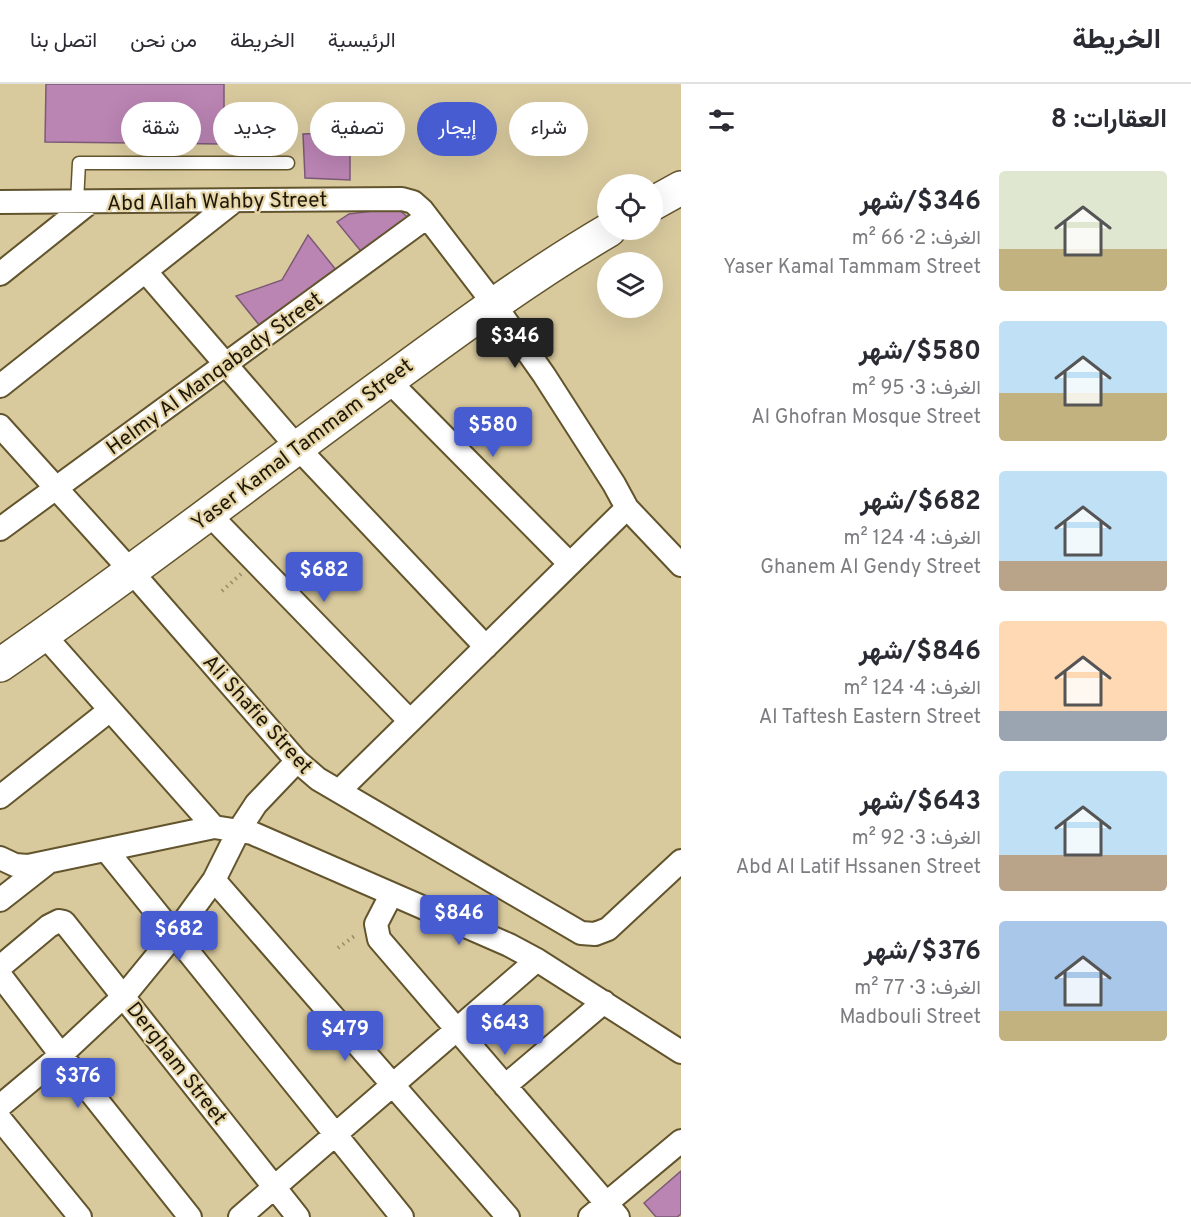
<!DOCTYPE html>
<html lang="ar">
<head>
<meta charset="utf-8">
<style>
	:root { --surface:#fff; --page:#f2f2f3; --text:#2b2b33; --muted:#7c7c81; --line:#e1e1e2; --accent:#465cd0 }
	body { margin:0; font-family:Overpass,Vazirmatn,sans-serif; background:var(--page); color:var(--text); direction:rtl; height:100vh; display:flex; flex-direction:column; font-size:22px; white-space:nowrap }
	* { box-sizing:border-box; margin:0 }
	p { font-size:20px; color:var(--muted) }
	.icon { flex:none; width:33px; height:33px; fill:none; stroke:currentColor; stroke-width:2; stroke-linecap:round; stroke-linejoin:round }
	.map { position:relative; flex:1; overflow:hidden; direction:ltr }
	.details { display:flex; flex-direction:column; background:var(--surface); width:510px }
	.details>* { flex:none }
	.guide { position:absolute; left:18px; top:18px; width:570px; height:54px; direction:rtl; display:flex; gap:12px }
	.buttons { position:absolute; left:597px; top:90px; display:grid; gap:12px }
	.buttons a { display:grid; place-items:center; width:66px; height:66px; border-radius:50%; background:var(--surface); box-shadow:0 6px 24px #0002; font-size:30px }
	.price { position:absolute; translate:-50% -51px; padding:0 14px; border-radius:6px; background:var(--accent); color:#fff; font-size:20px; line-height:39px; filter:drop-shadow(0 2px 3px #0008) }
	.price::after { content:''; position:absolute; left:50%; top:36px; width:18px; height:14px; margin-left:-9px; background:inherit; clip-path:polygon(0 0,100% 0,50% 100%) }
	.price.current { background:#222; color:#fff }
	ul { padding:0; list-style:none }
	li { display:flex; align-items:center; gap:18px; height:150px; padding:0 24px }
	li span { display:grid; place-items:center; flex:none; width:168px; height:120px; border-radius:6px; color:#555 }
	li>.icon { margin-inline-start:auto }
	span .icon { width:72px; height:72px; fill:#fffc; stroke-width:1 }
	li b { font-size:26px }
	h2 { display:flex; justify-content:space-between; align-items:center; height:72px; padding:0 24px; font-size:26px }
	.pill { padding:0 21px; border-radius:27px; background:var(--surface); box-shadow:0 6px 24px #0002; font-size:21px; line-height:54px }
	.pill.current { background:var(--accent); color:#fff }
	header { display:flex; align-items:center; gap:36px; box-sizing:border-box; height:84px; padding:0 30px; background:var(--surface); border-bottom:2px solid var(--line) }
	header strong { font-size:28px }
	nav { display:flex; gap:33px; margin-inline-start:auto; font-size:21px }
	main { display:flex; flex:1; min-height:0 }
	.map>svg:first-child { display:block }
	.building { fill:#ba84b3; stroke:#7b5a76; stroke-width:1.5 }
	.lines { fill:none; stroke-linecap:round; stroke-linejoin:round }
	.lane-casing { stroke:#62542c; stroke-width:15 }
	.street-casing { stroke:#62542c; stroke-width:26 }
	.secondary-casing { stroke:#62542c; stroke-width:36 }
	.path { stroke:#978c69; stroke-width:4; stroke-dasharray:1.5 4.5; stroke-linecap:butt }
	.lane { stroke:#fff; stroke-width:12 }
	.street { stroke:#fff; stroke-width:22 }
	.secondary { stroke:#fff; stroke-width:33 }
	.labels { text-anchor:middle; stroke-width:4.5; stroke-linejoin:round; paint-order:stroke }
	.street-label { font-size:21px; fill:#1e1807; stroke:#e7d7ab }
</style>
</head>
<body>
<header>
<strong>الخريطة</strong>
<nav><a>الرئيسية</a><a>الخريطة</a><a>من نحن</a><a>اتصل بنا</a></nav>
</header>
<main>
<section class="details">
<h2>العقارات: 8<svg class="icon" aria-label="filters" viewBox="0 0 24 24"><path d="M4 7h16M4 17h16"/><circle cx="9" cy="7" r="2"/><circle cx="15" cy="17" r="2"/></svg></h2>
<ul>
<li><span style="background:linear-gradient(#dfe7d0 65%,#c2b280 0)"><svg class="icon" aria-label="home" viewBox="0 0 24 24"><path d="M3 11l9-7 9 7M6 9v11h12V9"/></svg></span><div><b>$346/شهر</b><p>الغرف: 2 · 66 m²</p><p>Yaser Kamal Tammam Street</p></div></li>
<li><span style="background:linear-gradient(#bfe0f5 60%,#c2b280 0)"><svg class="icon" aria-label="home" viewBox="0 0 24 24"><path d="M3 11l9-7 9 7M6 9v11h12V9"/></svg></span><div><b>$580/شهر</b><p>الغرف: 3 · 95 m²</p><p>Al Ghofran Mosque Street</p></div></li>
<li><span style="background:linear-gradient(#bfe0f5 75%,#b9a48a 0)"><svg class="icon" aria-label="home" viewBox="0 0 24 24"><path d="M3 11l9-7 9 7M6 9v11h12V9"/></svg></span><div><b>$682/شهر</b><p>الغرف: 4 · 124 m²</p><p>Ghanem Al Gendy Street</p></div></li>
<li><span style="background:linear-gradient(#ffd9b3 75%,#9aa5b1 0)"><svg class="icon" aria-label="home" viewBox="0 0 24 24"><path d="M3 11l9-7 9 7M6 9v11h12V9"/></svg></span><div><b>$846/شهر</b><p>الغرف: 4 · 124 m²</p><p>Al Taftesh Eastern Street</p></div></li>
<li><span style="background:linear-gradient(#bfe0f5 70%,#b9a48a 0)"><svg class="icon" aria-label="home" viewBox="0 0 24 24"><path d="M3 11l9-7 9 7M6 9v11h12V9"/></svg></span><div><b>$643/شهر</b><p>الغرف: 3 · 92 m²</p><p>Abd Al Latif Hssanen Street</p></div></li>
<li><span style="background:linear-gradient(#a9c7e8 75%,#c2b280 0)"><svg class="icon" aria-label="home" viewBox="0 0 24 24"><path d="M3 11l9-7 9 7M6 9v11h12V9"/></svg></span><div><b>$376/شهر</b><p>الغرف: 3 · 77 m²</p><p>Madbouli Street</p></div></li>
</ul>
</section>
<div class="map">
<svg width="681" height="1133" viewBox="0 0 681 1133">
	<rect width="100%" height="100%" fill="#d9ca9e"/>
	<!-- building -->
	<path class="building" d="M46,0H224V60L45,58Z
		M350,48V96L305,94L303,50Z
		M397,124L411,136L364,171L337,138L349,130Z
		M308,151L341,192L264,247L236,212L282,196Z
		M681,1087V1130L677,1133H656L644,1119Z"/>
	<g class="lines">
		<!-- lane casing -->
		<g class="lane-casing">
			<path id="lane" d="M77,118L79,79H288"/>
		</g>
		<!-- street casing -->
		<g class="street-casing">
			<path id="street" d="M0,118L402,115L413,118L422,126L494,220L544,291L614,400L627,424L681,481
				M146,188L297,363L486,563
				M0,190L90,118
				M388,296L570,480
				M0,302L234,117
				M0,342L131,487L297,677L318,695L581,849L595,850L608,845L681,777
				M209,430L410,637
				M0,445L427,133
				M44,551L214,743
				M339,707L627,424
				M0,713L110,626
				M107,767L402,1133
				M0,774L15,781L28,782L214,743L252,749L509,861L537,876L681,968
				M214,796L508,1133
				M391,811L376,840L379,855L618,1133
				M0,816L46,780
				M0,883L49,842L59,837L64,838L298,1133
				M0,891L61,971L190,1133
				M505,1002L604,918
				M0,1022L61,971L124,912L174,851L214,796L239,746L256,720L297,677
				M0,1035L80,1133
				M240,1133L537,876
				M590,1133L681,1057"/>
		</g>
		<!-- secondary casing -->
		<g class="secondary-casing">
			<path id="secondary" d="M652,120L681,104
				M0,581C133,489 261,389 392,294C463,242 534,190 609,146"/>
		</g>
		<!-- path -->
		<path class="path" d="M222,507L241,490
			M338,864L357,850"/>
		<!-- lane -->
		<use href="#lane" class="lane"/>
		<!-- street -->
		<use href="#street" class="street"/>
		<!-- secondary -->
		<use href="#secondary" class="secondary"/>
	</g>
	<g class="labels">
		<!-- street labels -->
		<g class="street-label">
			<text transform="translate(217 117) rotate(-1)" y="7">Abd Allah Wahby Street</text>
			<text transform="translate(214 289) rotate(-36)" y="7">Helmy Al Manqabady Street</text>
			<text transform="translate(302 360) rotate(-37)" y="7">Yaser Kamal Tammam Street</text>
			<text transform="translate(258 630) rotate(48)" y="7">Ali Shafie Street</text>
			<text transform="translate(177 979) rotate(52)" y="7">Dergham Street</text>
		</g>
	</g>
</svg>
<div class="buttons">
<a><svg class="icon" aria-label="locate" viewBox="0 0 24 24"><circle cx="12" cy="12" r="6"/><path d="M12 2v4M12 18v4M2 12h4M18 12h4"/></svg></a>
<a><svg class="icon" aria-label="layers" viewBox="0 0 24 24"><path d="M12 4l9 5-9 5-9-5zM3 14l9 5 9-5"/></svg></a>
</div>
<b class="price current" style="left:515px;top:285px">$346</b>
<b class="price" style="left:493px;top:374px">$580</b>
<b class="price" style="left:324px;top:519px">$682</b>
<b class="price" style="left:459px;top:862px">$846</b>
<b class="price" style="left:179px;top:878px">$682</b>
<b class="price" style="left:505px;top:972px">$643</b>
<b class="price" style="left:345px;top:978px">$479</b>
<b class="price" style="left:78px;top:1025px">$376</b>
<div class="guide">
<a class="pill">شراء</a>
<a class="pill current">إيجار</a>
<a class="pill">تصفية</a>
<a class="pill">جديد</a>
<a class="pill">شقة</a>
</div>
</div>
</main>
</body>
</html>
